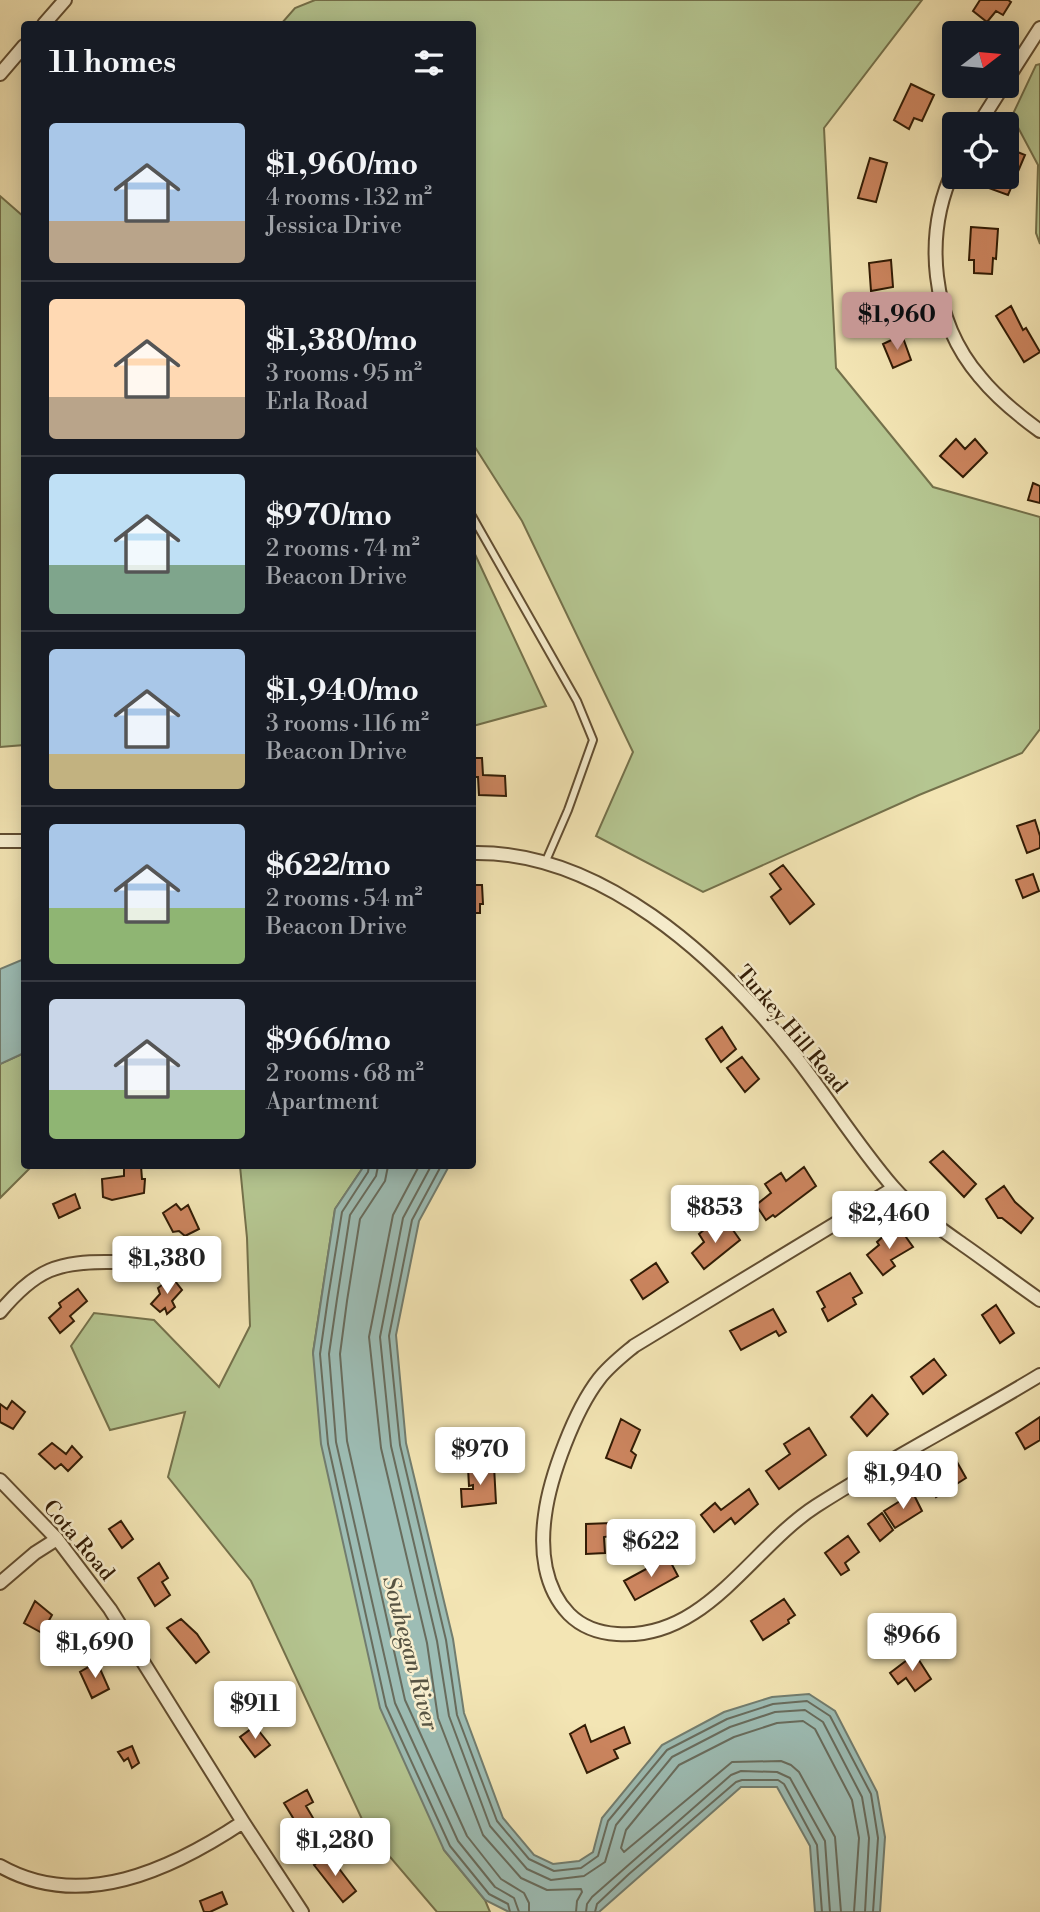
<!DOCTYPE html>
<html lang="en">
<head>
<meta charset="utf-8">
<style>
	:root { --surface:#171b24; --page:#20242c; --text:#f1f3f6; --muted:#9ea1a6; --line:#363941; --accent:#c59692 }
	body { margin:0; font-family:"Libre Bodoni",serif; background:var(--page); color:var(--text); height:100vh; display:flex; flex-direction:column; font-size:26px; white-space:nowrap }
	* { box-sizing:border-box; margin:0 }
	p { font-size:23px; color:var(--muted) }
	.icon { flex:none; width:38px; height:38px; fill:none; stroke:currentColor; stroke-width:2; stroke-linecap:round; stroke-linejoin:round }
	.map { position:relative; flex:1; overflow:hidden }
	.side { position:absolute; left:21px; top:21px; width:455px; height:1148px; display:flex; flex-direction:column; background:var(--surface); border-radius:7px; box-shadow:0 4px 18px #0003 }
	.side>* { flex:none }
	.needle { width:46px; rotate:74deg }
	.tools { position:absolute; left:942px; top:21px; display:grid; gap:14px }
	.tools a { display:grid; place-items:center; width:77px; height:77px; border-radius:7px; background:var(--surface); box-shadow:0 4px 18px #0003; font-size:35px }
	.price { position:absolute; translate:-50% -60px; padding:0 16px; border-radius:7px; background:#fff; color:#222; font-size:23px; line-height:46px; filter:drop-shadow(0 2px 4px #0008) }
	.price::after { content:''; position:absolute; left:50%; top:42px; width:21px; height:16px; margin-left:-10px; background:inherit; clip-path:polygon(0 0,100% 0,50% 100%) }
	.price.current { background:var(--accent); color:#111 }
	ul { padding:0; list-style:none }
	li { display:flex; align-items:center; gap:21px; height:175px; padding:0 28px }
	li+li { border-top:2px solid var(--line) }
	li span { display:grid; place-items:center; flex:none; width:196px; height:140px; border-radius:7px; color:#555 }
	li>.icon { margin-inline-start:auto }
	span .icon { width:84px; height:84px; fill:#fffc; stroke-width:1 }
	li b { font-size:30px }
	h2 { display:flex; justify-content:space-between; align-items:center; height:84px; padding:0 28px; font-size:30px }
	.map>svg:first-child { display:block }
	.green { fill:#b5c691; stroke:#74714b; stroke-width:2 }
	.water { fill:#9dbdb5; stroke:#727d6f; stroke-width:2 }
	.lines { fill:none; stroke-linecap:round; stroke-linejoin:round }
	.shore { stroke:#686c5d; stroke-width:2 }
	.building { fill:#cc855f; stroke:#321c05; stroke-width:2 }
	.lane-casing { stroke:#624e31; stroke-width:10 }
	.street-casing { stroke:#624e31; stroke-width:16 }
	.lane { stroke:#f7eece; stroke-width:6 }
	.street { stroke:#f7eece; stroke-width:12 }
	.labels { text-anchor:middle; stroke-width:5; stroke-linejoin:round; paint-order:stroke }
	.street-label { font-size:21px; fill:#321c05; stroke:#f7eece }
	.water-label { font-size:23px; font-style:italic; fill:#575443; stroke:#f7eece }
</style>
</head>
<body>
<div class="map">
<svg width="1040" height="1912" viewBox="0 0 1040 1912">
	<rect width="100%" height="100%" fill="#f3e5b4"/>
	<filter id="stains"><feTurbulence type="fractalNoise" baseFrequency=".00286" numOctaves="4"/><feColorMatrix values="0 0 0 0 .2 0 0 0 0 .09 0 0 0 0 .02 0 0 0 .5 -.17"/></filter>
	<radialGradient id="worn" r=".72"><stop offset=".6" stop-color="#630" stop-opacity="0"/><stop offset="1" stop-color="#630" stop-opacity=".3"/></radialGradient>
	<!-- green -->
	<path class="green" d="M315,0H922L824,128L836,368L933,487L1040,517V729L1022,753L919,795L703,892L596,836L633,752L522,521L473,444L472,24H281L295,8Z
		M1040,64V244L1036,233L1038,165L1012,116L1036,65Z
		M0,196L24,217V745L0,747Z
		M473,550L546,706L473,726H472Z
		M24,1053V1166H32L0,1198V1064Z
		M240,1166H364L335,1209L313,1353L444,1850L485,1900L490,1912H437L367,1830L251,1581L168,1477L185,1412L110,1430L71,1346L94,1313L154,1320L219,1387L250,1326L247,1238Z"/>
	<!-- water -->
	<path class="water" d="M24,959V1053L0,1064V969Z
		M364,1166H449L419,1221L396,1335L406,1443L453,1639L464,1713L503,1818L534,1855L553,1864L579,1861L593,1852L602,1818L662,1745L724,1712L772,1697L809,1694L835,1711L877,1792L885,1837L880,1912H815L810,1846L777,1787H741L599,1912H509L485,1900L444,1850L380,1708L321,1444L313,1353L335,1209Z"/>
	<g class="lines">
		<!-- shore -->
		<path class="shore" d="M369,1166L368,1172L342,1212L328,1298L320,1354L328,1444L386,1706L450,1846L489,1894L508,1904L510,1912
			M378,1166L376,1176L350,1215L337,1299L329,1354L336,1442L395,1703L458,1841L495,1887L514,1898L519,1912
			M388,1166L385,1181L360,1219L347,1301L340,1354L347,1441L405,1700L467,1836L501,1879L524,1893L529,1903V1912
			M419,1166L393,1215L369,1337L381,1448L427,1643L438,1718L483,1835L521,1878L547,1890L581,1889L582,1892L577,1901L576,1912
			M431,1166L403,1218L380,1337L391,1446L437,1641L449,1716L490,1826L527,1869L551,1880L584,1876L605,1862L616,1825L672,1757L730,1727L775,1712L805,1710L823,1722L862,1797L869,1838L865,1912
			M441,1166L412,1220L389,1336L400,1445L446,1640L457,1715L497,1821L529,1859L554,1871L581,1868L598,1856L608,1821L667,1750L727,1719L773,1704L807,1701L830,1716L871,1794L878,1838L873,1912
			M586,1912L587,1904L592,1897L731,1775L741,1771L777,1772L790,1778L825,1841L830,1912
			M595,1912L597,1904L629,1874L736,1782L742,1780H778L784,1784L817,1845L822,1912
			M841,1912L835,1837L799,1772L791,1765L781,1761L732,1762L624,1852L621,1848L626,1830L679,1765L734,1737L777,1723L803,1721L815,1729L852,1800L859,1838L854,1912"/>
	</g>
	<!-- building -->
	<path class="building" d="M980,0H1008L1011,2L1003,15L996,11L987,22L973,11Z
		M911,84L934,95L922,121L914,118L909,129L894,120Z
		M1008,148L1025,155L1008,195L983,186L986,177H1006Z
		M870,158L887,163L876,202L858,198Z
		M971,227L998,229L996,259L993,258L992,274L974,273V260H969Z
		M891,260L893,287L871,291L869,263Z
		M1011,306L1023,330L1026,328L1040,352L1024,362L996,316Z
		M902,335L911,360L893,368L883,344Z
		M956,439L965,449L975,439L987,453L963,477L940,456Z
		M1033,483L1040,486V503L1028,500Z
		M472,758H482L483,775L505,776L506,796L479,795L478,777H472Z
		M1035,820L1040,836V848L1027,853L1017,826Z
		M783,865L814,904L790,924L771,897L781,889L770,874Z
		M1033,874L1039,891L1023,898L1016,880Z
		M472,885H482L483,904H480V913H472Z
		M722,1027L736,1049L721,1062L706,1039Z
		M742,1057L759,1079L745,1092L727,1068Z
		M943,1151L976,1184L964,1197L930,1162Z
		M124,1166H141L142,1179H145L144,1193L112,1200L103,1197L102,1179L124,1176Z
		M804,1167L816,1186L775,1217L773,1215L766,1220L756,1205L771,1193L765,1184L781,1173L786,1181Z
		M1004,1186L1015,1202L1033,1218L1021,1233L1002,1218H998L986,1199Z
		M75,1194L80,1208L59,1218L53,1204Z
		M176,1204L181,1210L188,1205L199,1229L185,1236L179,1231L173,1232L163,1213Z
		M728,1223L740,1240L704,1269L692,1253L704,1242L699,1234L710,1225L716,1234Z
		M901,1230L913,1247L891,1260L895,1266L883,1275L867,1255L879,1245L877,1242L887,1233L891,1239Z
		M656,1263L668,1282L643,1299L631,1280Z
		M850,1273L862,1293L853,1298L856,1304L828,1321L822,1309L825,1307L817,1292Z
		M172,1277L182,1290L172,1301L175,1307L167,1314L165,1308L160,1312L151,1304L160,1294L158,1288Z
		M78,1289L87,1301L70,1316L74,1321L60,1333L49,1318L61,1307L59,1303Z
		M996,1305L1014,1333L1000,1343L982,1315Z
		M773,1309L786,1332L779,1336L776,1331L741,1350L730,1331Z
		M934,1359L946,1375L923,1394L911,1377Z
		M872,1395L888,1414L867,1436L851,1417Z
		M12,1401L25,1412L13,1429L0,1422V1404L7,1409Z
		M1040,1417V1440L1025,1449L1016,1433Z
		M621,1419L640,1430L631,1451L636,1455L631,1468L606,1458Z
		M809,1428L826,1455L779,1489L766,1471L790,1454L784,1444Z
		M52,1443L66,1454L72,1446L82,1457L68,1471L61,1464L55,1469L39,1454Z
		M957,1462L966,1478L936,1497L927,1481Z
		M494,1466L496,1503L462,1507L461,1489H473V1485L469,1486L468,1468Z
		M749,1489L758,1504L735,1524L731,1518L714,1532L701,1515L715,1503L721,1510Z
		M913,1493L922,1511L895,1528L884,1511Z
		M882,1513L893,1530L880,1541L868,1524Z
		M121,1521L133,1539L122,1548L109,1529Z
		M611,1523V1536L604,1537L605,1553L586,1554V1524Z
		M848,1536L859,1552L845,1563L849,1570L841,1575L825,1553Z
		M668,1557L678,1576L635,1600L624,1581Z
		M159,1563L168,1578L162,1582L170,1595L155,1606L138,1578Z
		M784,1599L795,1615L788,1620L789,1623L763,1640L751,1621Z
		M35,1601L52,1615L42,1633L24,1623Z
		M181,1619L197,1634L209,1652L196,1663L167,1628Z
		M915,1654L931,1679L915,1691L906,1678L898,1684L890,1673Z
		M97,1662L109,1689L92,1698L80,1672Z
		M237,1687L251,1712L245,1717L233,1721L222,1705L228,1700L224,1692Z
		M585,1725L591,1742L624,1727L630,1743L614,1750L618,1758L587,1773L570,1734Z
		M255,1726L270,1745L255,1757L240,1737Z
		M132,1746L139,1763L132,1768L128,1758L124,1761L118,1752Z
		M307,1790L313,1802L306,1806L316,1823L301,1831L284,1803Z
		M328,1854L356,1891L343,1902L314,1865Z
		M222,1892L227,1904L210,1912H204L200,1901Z"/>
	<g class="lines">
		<!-- lane casing -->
		<g class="lane-casing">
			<path id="lane" d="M472,516L577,701L593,740L568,810L545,863"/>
		</g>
		<!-- street casing -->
		<g class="street-casing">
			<path id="street" d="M44,24L65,0
				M0,74L24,46
				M1006,81L1040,28
				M979,124L1003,86
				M954,169C923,235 931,320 980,377C997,398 1018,415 1040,431
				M0,841H24
				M472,853C600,850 717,957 791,1051C826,1095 856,1144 893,1187C912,1209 938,1227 962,1244C988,1262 1014,1282 1040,1300
				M894,1188L634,1346C622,1356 609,1366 599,1379C575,1410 550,1476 545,1515C540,1550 544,1588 569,1614C582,1627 600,1633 617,1634C705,1641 751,1548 816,1506C889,1459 966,1420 1040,1375
				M0,1312C36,1269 58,1261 113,1262
				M0,1480L57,1539L110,1609L243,1822L302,1912
				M0,1583L35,1553L57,1539
				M0,1866C81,1912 171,1870 243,1822"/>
		</g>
		<!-- lane -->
		<use href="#lane" class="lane"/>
		<!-- street -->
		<use href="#street" class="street"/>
	</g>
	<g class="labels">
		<!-- street labels -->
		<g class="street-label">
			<text transform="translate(792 1029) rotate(50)" y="7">Turkey Hill Road</text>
			<text transform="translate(79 1540) rotate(50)" y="7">Cota Road</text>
		</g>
		<!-- water labels -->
		<g class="water-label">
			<text transform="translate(411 1653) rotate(75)" y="8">Souhegan River</text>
		</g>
	</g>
	<rect width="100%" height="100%" filter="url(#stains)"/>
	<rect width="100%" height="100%" fill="url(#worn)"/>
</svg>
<div class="tools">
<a><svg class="needle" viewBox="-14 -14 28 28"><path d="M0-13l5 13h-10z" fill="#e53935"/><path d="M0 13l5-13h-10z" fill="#9ea1a6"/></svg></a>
<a><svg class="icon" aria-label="locate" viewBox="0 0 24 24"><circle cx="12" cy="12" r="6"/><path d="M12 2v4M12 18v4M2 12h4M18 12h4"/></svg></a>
</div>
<b class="price current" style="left:897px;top:352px">$1,960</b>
<b class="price" style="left:715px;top:1245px">$853</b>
<b class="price" style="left:889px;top:1251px">$2,460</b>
<b class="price" style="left:167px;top:1296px">$1,380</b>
<b class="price" style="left:480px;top:1487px">$970</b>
<b class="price" style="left:903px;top:1511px">$1,940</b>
<b class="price" style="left:651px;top:1579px">$622</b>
<b class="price" style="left:912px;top:1673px">$966</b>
<b class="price" style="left:95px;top:1680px">$1,690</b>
<b class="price" style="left:255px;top:1741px">$911</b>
<b class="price" style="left:335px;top:1878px">$1,280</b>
<section class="side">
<h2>11 homes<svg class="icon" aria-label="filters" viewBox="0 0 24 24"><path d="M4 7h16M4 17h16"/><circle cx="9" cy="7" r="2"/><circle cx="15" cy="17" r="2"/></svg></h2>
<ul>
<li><span style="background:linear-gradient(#a9c7e8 70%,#b9a48a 0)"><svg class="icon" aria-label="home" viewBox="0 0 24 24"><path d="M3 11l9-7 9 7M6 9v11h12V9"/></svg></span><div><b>$1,960/mo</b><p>4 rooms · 132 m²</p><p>Jessica Drive</p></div></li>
<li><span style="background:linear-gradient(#ffd9b3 70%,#b9a48a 0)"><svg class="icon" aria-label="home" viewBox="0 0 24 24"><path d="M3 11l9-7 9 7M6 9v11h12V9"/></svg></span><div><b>$1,380/mo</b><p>3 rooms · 95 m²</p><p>Erla Road</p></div></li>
<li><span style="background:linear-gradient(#bfe0f5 65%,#7fa58c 0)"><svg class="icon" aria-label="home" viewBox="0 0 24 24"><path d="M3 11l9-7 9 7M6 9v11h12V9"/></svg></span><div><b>$970/mo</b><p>2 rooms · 74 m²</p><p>Beacon Drive</p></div></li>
<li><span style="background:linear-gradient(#a9c7e8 75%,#c2b280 0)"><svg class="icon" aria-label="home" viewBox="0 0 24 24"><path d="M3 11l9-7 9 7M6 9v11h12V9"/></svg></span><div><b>$1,940/mo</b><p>3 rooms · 116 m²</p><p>Beacon Drive</p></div></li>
<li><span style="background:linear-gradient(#a9c7e8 60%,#8fb573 0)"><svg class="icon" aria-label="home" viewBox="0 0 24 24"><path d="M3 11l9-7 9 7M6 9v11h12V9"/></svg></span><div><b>$622/mo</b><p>2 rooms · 54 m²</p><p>Beacon Drive</p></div></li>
<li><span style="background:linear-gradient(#c9d6e8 65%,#8fb573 0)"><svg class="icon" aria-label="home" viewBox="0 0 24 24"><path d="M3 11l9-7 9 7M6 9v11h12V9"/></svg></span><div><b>$966/mo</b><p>2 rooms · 68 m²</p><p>Apartment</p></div></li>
</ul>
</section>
</div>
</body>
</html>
